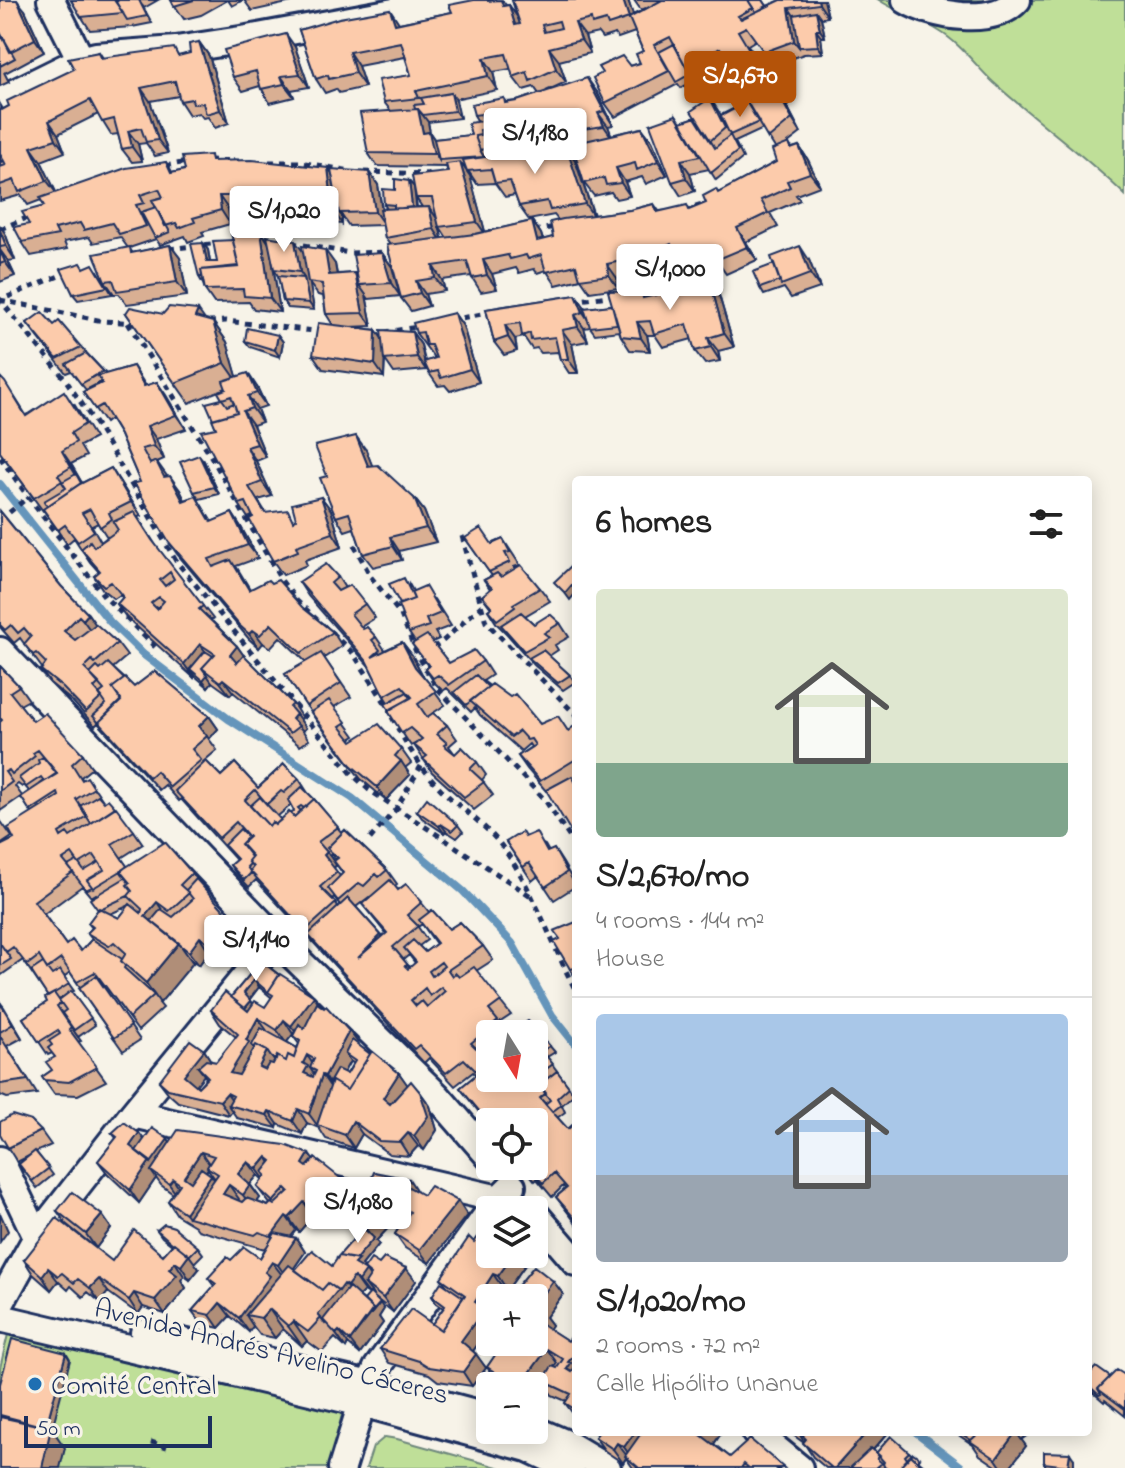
<!DOCTYPE html>
<html lang="en">
<head>
<meta charset="utf-8">
<style>
	:root { --surface:#fff; --page:#f2f2f2; --text:#222; --muted:#767676; --line:#e0e0e0; --accent:#b45309 }
	body { margin:0; font-family:"Indie Flower",sans-serif; background:var(--page); color:var(--text); height:100vh; display:flex; flex-direction:column; font-size:30px; white-space:nowrap }
	* { box-sizing:border-box; margin:0 }
	p { font-size:26px; color:var(--muted) }
	.icon { flex:none; width:44px; height:44px; fill:none; stroke:currentColor; stroke-width:2; stroke-linecap:round; stroke-linejoin:round }
	.map { position:relative; flex:1; overflow:hidden }
	.details { position:absolute; left:572px; top:476px; width:520px; height:960px; display:flex; flex-direction:column; background:var(--surface); border-radius:8px; box-shadow:0 4px 20px #0003 }
	.details>* { flex:none }
	.needle { width:52px; rotate:169deg }
	.buttons { position:absolute; left:476px; top:1020px; display:grid; gap:16px }
	.buttons a { display:grid; place-items:center; width:72px; height:72px; border-radius:8px; background:var(--surface); box-shadow:0 4px 20px #0003; font-size:40px }
	.scale { position:absolute; left:24px; bottom:20px; width:188px; box-sizing:border-box; padding-left:8px; border:4px solid #1b2f5e; border-top:0; font-size:22px; line-height:28px; white-space:nowrap; color:#1b2f5e; -webkit-text-stroke:6px #f7f3e8; paint-order:stroke }
	.price { position:absolute; translate:-50% -68px; padding:0 18px; border-radius:8px; background:#fff; color:#222; font-size:26px; line-height:52px; filter:drop-shadow(0 2px 4px #0008) }
	.price::after { content:''; position:absolute; left:50%; top:48px; width:24px; height:18px; margin-left:-12px; background:inherit; clip-path:polygon(0 0,100% 0,50% 100%) }
	.price.selected { background:var(--accent); color:#fff }
	ul { padding:0; list-style:none }
	li { display:grid; align-content:center; gap:16px; height:424px; padding:0 24px }
	li+li { border-top:2px solid var(--line) }
	li span { display:grid; place-items:center; height:248px; border-radius:8px; color:#555 }
	li>.icon { margin-inline-start:auto }
	span .icon { width:144px; height:144px; fill:#fffc; stroke-width:1 }
	li b { font-size:34px }
	h2 { display:flex; justify-content:space-between; align-items:center; height:96px; padding:0 24px; font-size:34px }
	.map>svg:first-child { display:block }
	.green { fill:#bfdf98; stroke:#6d877b; stroke-width:2 }
	.lines { fill:none; stroke-linecap:round; stroke-linejoin:round }
	.stream { stroke:#6595bb; stroke-width:8 }
	.minor-casing { stroke:#1b2f5e; stroke-width:32 }
	.path { stroke:#1b2f5e; stroke-width:5; stroke-dasharray:6 6; stroke-linecap:butt }
	.minor { stroke:#f7f3e8; stroke-width:26 }
	.wall { fill:#d9af93; stroke:#1b2f5e; stroke-width:2; fill-rule:evenodd }
	.shaded-wall { fill:#b08e78; stroke:#1b2f5e; stroke-width:2 }
	.building { fill:#fccbab; stroke:#1b2f5e; stroke-width:2; fill-rule:evenodd }
	.poi-dot { fill:#1f6fb2; stroke:#f7f3e8; stroke-width:3 }
	.labels { text-anchor:middle; stroke-width:7; stroke-linejoin:round; paint-order:stroke }
	.street-label { font-size:28px; fill:#1b2f5e; stroke:#f7f3e8 }
	.poi-label { font-size:28px; fill:#1b2f5e; stroke:#f7f3e8; text-anchor:start }
</style>
</head>
<body>
<div class="map">
<svg width="1125" height="1468" viewBox="0 0 1125 1468">
	<rect width="100%" height="100%" fill="#f7f3e8"/>
	<filter id="ink" filterUnits="userSpaceOnUse"><feTurbulence type="fractalNoise" baseFrequency=".0125" numOctaves="2"/><feDisplacementMap in="SourceGraphic" scale="16" xChannelSelector="R" yChannelSelector="G"/><feConvolveMatrix kernelMatrix="1 2 1 2 8 2 1 2 1" color-interpolation-filters="sRGB"/></filter>
	<g filter="url(#ink)">
		<!-- green -->
		<path class="green" d="M879,0H1125V195C1084,154 1036,121 993,82C975,65 961,44 939,31C920,18 898,13 879,0Z
			M9,1330L343,1411L328,1468H0V1368Z
			M385,1437L397,1439L501,1468H366L373,1447Z"/>
		<g class="lines">
			<!-- stream -->
			<path class="stream" d="M0,484L110,622L144,655L230,720L352,798L463,891L512,943L552,1015L576,1045
				M916,1432L963,1468"/>
			<!-- minor casing -->
			<g class="minor-casing">
				<path id="minor" d="M51,0L81,60
					M906,0C934,17 994,26 1017,0
					M0,100L81,60L96,56L176,50L247,39L459,0
					M0,651L276,939L437,1096L490,1157
					M133,1114L499,1199L512,1186
					M0,1160L37,1237
					M534,1213L576,1262
					M0,1304L37,1237L133,1114L276,939
					M0,1318L362,1403L528,1448L571,1468
					M144,1333L370,1385L490,1417
					M534,1430L567,1444L607,1468
					M755,1432L799,1468
					M342,1468L362,1403L377,1368L490,1211"/>
			</g>
			<!-- path -->
			<path class="path" d="M209,160L239,161
				M269,162H300L350,171
				M165,166L187,162
				M364,172L430,174
				M684,210L702,204
				M0,229L29,217
				M534,231L555,227
				M292,243L350,253L393,252
				M169,249L218,243
				M69,272L0,300L65,379L99,429L176,561L353,775L369,790L534,898
				M637,291L686,280
				M0,300L103,321L139,323
				M573,301L615,295
				M451,320L492,312
				M209,322L226,321L323,332
				M128,323L212,458L281,580L297,601L353,653L388,707
				M372,334L418,327
				M0,457L28,497L105,597L155,647
				M0,520L28,497
				M462,536L486,622L576,715
				M354,545L371,577L401,615L418,657L438,689L545,800L576,847
				M433,648L444,640L482,605
				M392,717C405,743 420,767 440,788C460,809 486,824 503,848C535,891 551,944 576,991
				M370,839L396,809L421,766
				M151,1442L167,1447"/>
			<!-- minor -->
			<use href="#minor" class="minor"/>
		</g>
		<!-- wall -->
		<path class="wall" d="M0,0L25,10L44,52L5,73L4,72L9,82L0,86Z
			M71,0H158L144,8L142,5L152,23L132,27L90,30Z
			M171,0H243L232,6L228,0L201,15L184,19Z
			M244,0H301L252,11Z
			M474,0H502L506,5H509L518,18L512,0H628L633,15L646,8L641,10L634,0H763L767,6L781,0H824L828,17L821,18L825,37H821L823,53L804,54L773,65L756,40L748,45L760,64L739,73L729,62L681,88L678,84L615,117L605,103L630,66L640,63L643,51L635,32L618,38L615,34L602,38L598,33L585,36L590,53L559,61L566,82L546,91L597,92L613,125L608,126L611,135L642,128L652,141L667,175L646,184L642,177L625,182L630,196L616,199L611,192L594,196L584,183L573,145L561,147L575,160L594,215L630,210L654,204L659,211L690,209L706,203L718,193L776,162L775,148L763,129L735,142L743,158L716,180L709,169L690,173L695,191L681,196L672,182L676,115L681,122L696,117L710,98L721,115L747,102L774,81L801,133L788,143L792,148L799,146L808,160L820,186L796,195L800,200L770,213L778,227L746,242L757,260L726,274L719,264L688,274L678,259L652,271L655,283L639,286L631,274L617,278L618,288L590,292L581,279L556,285L546,270L537,273L534,269L519,273L516,268L492,274L497,289L481,292L471,276L442,280L445,291L425,294L429,306L411,311L401,298L390,245L385,238L383,225L349,226L342,216V224L305,221L297,210L228,209L230,224L202,232L204,236L188,242L185,236L160,245L156,239L129,248L133,253L170,245L180,258L187,296L127,304L119,294H114L105,281L128,248L120,237L93,243L89,237L64,242L67,249L31,256L22,242L29,224L44,206L41,200L28,205L21,195L0,201V104L3,109L74,69L99,52L103,58L180,56L190,53L199,42L209,56L229,123L215,128L208,117L203,118L199,113L189,115L180,101L179,96L150,101L168,153L155,156L146,143L138,144L142,161L132,162L122,149L118,134L111,135L98,114L58,134L65,152L41,161L56,193L166,162L173,173L214,161L332,174L369,172L378,185L382,209H387L384,204L395,190L414,187L448,172L446,167L377,166L368,153L391,111L384,102L411,75L405,57L358,66L365,87L339,93L336,89L325,93L316,79L299,30L399,23L452,12ZM511,69L513,77L523,90L534,87L539,94L517,101L507,102L504,98L474,115L478,122L471,135L434,139L430,133L428,122L460,118L454,99L497,90L493,72ZM463,166H465L477,184L495,183L505,197L515,195L519,206L529,220L554,215L558,220L553,237L543,240L541,234L532,221L485,232L470,176ZM415,194L416,198L422,207H417ZM440,227L447,238H442Z
			M295,47L309,87L291,90L294,97L270,103L260,86L243,91L233,77Z
			M0,226L5,233L15,260L8,261L15,276L0,282Z
			M261,231L269,243L303,252L335,264L337,274L355,273L358,277L382,253L392,267L400,296L369,299L366,295L372,326L350,327L376,330L382,338L412,332L421,345L425,361L435,359L416,333L454,313L463,326L479,382L450,391L445,385L438,386L429,373L425,364L426,370L394,373L385,360L384,377L323,369L313,355L333,325L326,314L323,296L318,295L309,283L314,310L288,308L283,301L278,276L274,269L273,265L280,312L254,309L249,302L214,303L205,290L203,284L199,277L203,243L208,250L210,262H217L233,240Z
			M809,260L820,288L791,298L784,288L764,295L760,288Z
			M84,268L98,271L112,294L78,300L73,294Z
			M709,278L718,292L734,347L718,351L720,361L705,364L695,351L692,339L663,347L655,335H647L650,351L630,350L621,336L619,331L595,334L590,327L584,328L588,341L572,344L578,373H569L560,359L558,352L541,353L537,348L532,349L524,337L515,339L517,351L504,355L494,342L486,309L576,295L585,308L612,305L642,290L647,297L656,295L674,283L680,291Z
			M126,313L163,314L213,322L227,342L237,377L257,387L266,406L257,409L262,422L253,425L266,457L256,461L272,496L258,500L266,513L295,520L321,497L331,510L342,547L305,560L307,565L283,575L273,561L252,516L248,518L239,504L213,419L226,388L189,403Z
			M27,323L54,325L81,347L106,374L133,366L146,386L157,382L186,429L156,439L164,459L157,462L167,476L180,490L185,500L196,496L212,522L232,513L241,527L258,558L236,566L250,589L271,583L333,632L342,646L324,658L351,697L334,707L355,736L350,739L352,741L401,749L411,763L405,768L410,775L386,800L361,779L316,720L285,674L306,662L280,637L270,648L263,643L259,648L249,639L177,554L168,541L140,482L120,435L110,419L105,423L83,392L102,383L101,382L86,390L71,371L66,373Z
			M278,335L283,342L280,357L250,347L245,341Z
			M14,396L26,415L74,404L95,438L80,446L86,456L71,464L82,483L111,468L141,516L138,517L157,547L203,606L213,619L211,620L237,646L244,656L293,704L302,718L300,720L306,728L303,731L309,740L300,746L233,692L230,695L212,682L208,687L195,676L194,678L126,617L117,604L123,598L120,595L114,599L103,590L94,576L99,572L90,562L74,538L67,544L44,511H43L0,452ZM98,523L107,537L101,542L92,526Z
			M366,450L372,466L414,498L424,511L436,542L399,551L402,560L373,567L363,554L354,528L345,531L336,517L327,476Z
			M204,461L219,494L199,499L194,492Z
			M0,511L61,586L88,614L95,624L117,643L127,656L113,668L134,687L155,671L209,716L218,729L209,739L217,750L203,762L204,764L206,761L221,776L235,763L258,788L284,764L299,779L308,793L314,799L342,833L345,830L387,870L397,884L395,886L398,890L406,884L429,912L432,910L449,929L460,922L483,946L493,960L476,971L511,1015L499,1023L503,1029L505,1027L510,1034L528,1021L555,1052L547,1057L574,1094L562,1105L565,1112L557,1118L568,1129L576,1122V1223L556,1197L565,1189L563,1186L552,1197L537,1179L535,1181L523,1166H534V1122H490V1126L460,1088L476,1075L473,1072L455,1086L429,1058L424,1063L256,880L249,887L235,872L230,865L236,860L181,799L179,801L165,785L159,790L98,723L95,726L73,702L50,683L41,670L42,668L20,638L14,643L0,627ZM291,805L294,811L291,814L289,812L281,820L278,816ZM331,853L336,860L334,861L343,874L340,876L334,868L336,865L329,855ZM334,897L340,905L338,907L332,899ZM369,897L370,898L362,904L386,934L383,937L356,907ZM422,924L436,944L425,952L419,946L427,940L418,927ZM409,955L415,963L410,968L403,960ZM490,1034H534V1052L538,1057L537,1058L534,1053V1078H490Z
			M465,538L492,544L503,539L520,565L514,567L515,568L540,588L550,601L525,616L534,624L560,623L569,637L555,645L558,650L549,656L570,675L575,682L563,690L534,665L507,634L497,624L488,610L491,608L482,596L490,589L484,580L492,576Z
			M338,577L345,588L365,604L375,618L361,627L363,629L376,637L385,650L402,642L412,655L422,674L445,705L433,713L447,725L457,739L449,746L455,754L477,762L486,775L482,780L493,795L474,810L432,772L414,745L417,743L411,746L388,711V702L384,696L369,666L308,596L299,582Z
			M409,584L413,591L434,599L451,626L435,632L439,639L432,642L449,663L483,661L492,675L483,681L540,724L568,731L576,728V779L546,791L527,769L518,756L531,747L529,744L521,751L480,715L475,708L471,712L447,688L443,691L434,682L425,668L428,666L412,644L415,642L409,633Z
			M0,666L19,686L29,700L20,705L33,721L83,754L92,768L81,777L83,780L96,790L104,802L134,831L143,844L121,858L127,866L192,873L241,933L220,957L209,951L199,965L190,959L193,963L159,1003L163,1008L138,1031L105,985L103,986L140,1040L123,1051L79,988L80,987L70,972L64,977L74,991L72,992L95,1025L78,1037L66,1020L81,1041L78,1042L106,1081L78,1095L54,1094L42,1077L52,1070L55,1057L52,1053L48,1055L23,1018L47,1002L48,997L23,960L0,976V846L14,839L32,813L21,797L29,791L24,785L22,787L18,784L15,786L22,796L0,811V722L1,721L0,719ZM82,886L91,897L96,894L97,895L98,910L88,923L92,928L87,933L92,939L81,951L66,945L44,914ZM130,905L119,918L110,914Z
			M417,811L458,825L463,832L457,838L446,831L444,833L422,818Z
			M0,820L12,837L0,845Z
			M526,837L545,845L549,852L554,849L563,863L576,886L554,900L538,876L532,881L506,842Z
			M576,922V978L570,969L560,939Z
			M261,961L321,1006L358,1045L399,1073L407,1085L420,1092L430,1106L437,1130L424,1150L418,1146L409,1156L389,1154L362,1134L354,1148L326,1139L319,1128L307,1123L302,1134L278,1124L277,1128L237,1118L232,1111L229,1115L178,1102L169,1094L159,1081L204,1050L211,1061L216,1062L236,1037L220,1024L211,1010L231,997ZM259,987L272,998L265,1007L253,1004L250,999ZM293,1034V1036L299,1044L297,1048L287,1042ZM350,1061L353,1063L347,1074L343,1073ZM204,1075L206,1078L198,1087L196,1085Z
			M0,1002L22,1038L7,1046L37,1094L7,1098L0,1095Z
			M41,1131L51,1145L36,1152L53,1175L37,1188L19,1164L31,1155L17,1162L8,1148Z
			M112,1133H139L144,1140L168,1139L170,1142L313,1160L364,1197L418,1193L467,1215L429,1263L405,1248L395,1234L407,1216L405,1215L397,1229L391,1225L376,1241L379,1244L362,1265L365,1269L379,1264L416,1281L393,1312L374,1297L371,1292L369,1294L364,1291L359,1296L364,1300L384,1309L379,1317L383,1323L360,1354L348,1344L346,1348L335,1338L322,1352L307,1341L302,1346L283,1329L275,1338L260,1335L253,1326L249,1332L230,1316L219,1328L202,1324L192,1311L214,1286L208,1278L231,1260L260,1258L266,1247L265,1249L198,1230L195,1226L177,1215L168,1201L173,1194L161,1185L156,1178L139,1203L108,1174L98,1161L116,1138ZM208,1169L215,1179L214,1180L206,1172ZM258,1175L263,1180L257,1187L270,1204L268,1206L257,1202L260,1198L250,1184ZM332,1206L361,1230L332,1266L295,1270L294,1268L305,1252L296,1238L290,1237L296,1230L299,1232L313,1216L319,1221Z
			M57,1211L102,1215L111,1228L96,1248L66,1224Z
			M157,1230L198,1247L203,1254L194,1263L199,1269L190,1280L184,1276L181,1280L186,1288L165,1314L143,1307L138,1314L108,1292L100,1302L88,1292L83,1297L71,1286L68,1290L58,1281L51,1290L33,1274L24,1260L112,1261L163,1255L172,1245L162,1237Z
			M490,1254H533L507,1290L503,1288L496,1298H490V1307L488,1310L490,1311V1330L489,1329L473,1351L486,1368L472,1386L438,1381L429,1374L389,1363L380,1349L432,1324L443,1308L436,1303L432,1296L447,1286L441,1278Z
			M553,1281L563,1294L546,1317L552,1325L549,1329L568,1341L576,1331V1424L572,1418L574,1415L565,1403L566,1401L552,1395L543,1382L534,1394V1386H504L496,1381L487,1367Z
			M1088,1375L1110,1377L1125,1375V1416L1105,1400L1104,1402L1088,1388Z
			M594,1432H722L714,1444L730,1457L784,1468H633L626,1458L623,1463L605,1451L595,1437L597,1435Z
			M789,1432H885L887,1434L873,1450L876,1453L909,1452L924,1465L923,1466L925,1468H826L813,1457L804,1443Z
			M954,1432H1032L1021,1440L1026,1446L1009,1468H999L980,1455L973,1445Z
			M1074,1459V1468H1047L1044,1463Z"/>
		<!-- shaded-wall -->
		<path class="shaded-wall" d="M17,0L25,10L44,52L35,39Z
			M623,0H628L638,31L629,18Z
			M818,0H824L828,17L819,4Z
			M509,5L518,18L525,38L515,25Z
			M789,8L798,22L799,47L794,41Z
			M390,9L399,23L404,38L395,24Z
			M816,11L821,18L825,37L820,30Z
			M575,23L585,36L590,53L581,40Z
			M816,30L821,37L823,53L818,46Z
			M286,34L295,47L309,87L300,74Z
			M199,42L209,56L229,123L220,110Z
			M549,48L559,61L566,82L556,69Z
			M349,52L358,66L365,87L355,73Z
			M484,58L493,72L497,90L488,76Z
			M764,67L774,81L801,133L792,119Z
			M281,76L291,90L294,97L284,84Z
			M587,78L597,92L613,125L604,111Z
			M141,88L150,101L168,153L158,140Z
			M451,93L456,100L460,118L455,111Z
			M418,109L428,122L430,133L439,146V160L423,133Z
			M598,113L608,126L613,139L604,126Z
			M49,121L58,134L65,152L56,139Z
			M642,128L652,141L667,175L658,161Z
			M128,131L138,144L142,161L132,147Z
			M566,146L575,160L594,217L585,204Z
			M799,146L808,160L820,186L810,173Z
			M31,147L41,161L57,194L47,181Z
			M681,160L690,173L695,191L686,178Z
			M460,162L470,176L486,235L477,222Z
			M328,168L338,181L339,213L342,216V224L333,210Z
			M616,168L625,182L630,196L621,183Z
			M369,172L378,185L384,225L375,212Z
			M409,181L414,187L417,214L412,207Z
			M219,196L228,209L230,224L221,210Z
			M429,207L438,220L443,243L434,229Z
			M532,221L541,234L547,255L537,241Z
			M0,226L5,233L15,260L6,246L0,231Z
			M737,228L746,242L757,260L747,247Z
			M261,231L270,245L280,312L270,298Z
			M295,241L305,254L314,310L309,303L304,278L300,272Z
			M203,243L208,250L211,269L207,262Z
			M170,245L180,258L187,296L177,282Z
			M800,246L809,260L820,288L810,274Z
			M0,250L8,261L15,276L5,262Z
			M325,250L335,264L339,288L329,275Z
			M382,253L392,267L400,296L391,283Z
			M643,257L652,271L655,283L645,270Z
			M483,260L492,274L497,289L487,275Z
			M607,264L617,278L618,288L609,275Z
			M433,266L442,280L445,291L435,278Z
			M355,273L363,285H359L366,295L372,326L363,313Z
			M709,278L718,292L734,347L724,333Z
			M416,281L425,294L429,306L420,293Z
			M576,295L586,309L592,326L583,312Z
			M198,310L212,330L195,317Z
			M454,313L463,326L479,382L470,369Z
			M575,315L584,328L588,341L578,327Z
			M213,322L227,342L239,383L225,363Z
			M637,322L647,335L650,351L641,338Z
			M505,325L515,339L517,351L508,337Z
			M376,330L385,343L384,377L375,364Z
			M562,330L572,344L578,373L568,359Z
			M412,332L421,345L426,370L417,357Z
			M278,335L283,342L280,357L275,350Z
			M708,338L718,351L720,361L711,347Z
			M248,373L257,387L266,406L257,393Z
			M157,382L166,395L186,429L176,415Z
			M248,396L257,409L262,422L252,408Z
			M243,411L253,425L266,457L257,444Z
			M147,426L156,439L164,459L154,446Z
			M356,436L366,450L378,480L368,466Z
			M247,447L256,461L272,496L262,482Z
			M62,451L71,464L90,497L71,467Z
			M199,455L204,461L219,494L214,487Z
			M111,468L120,482L141,516L131,502Z
			M170,476L180,490L192,515L183,501Z
			M321,497L331,510L342,547L333,533Z
			M414,498L424,511L436,542L426,528Z
			M232,513L241,527L258,558L248,545Z
			M390,537L399,551L402,560L393,546Z
			M576,580V593L570,600L565,593Z
			M88,614L98,628L93,634L83,620Z
			M253,630L263,643L259,648L249,634Z
			M402,642L412,655L425,680L415,667Z
			M200,644L210,658L190,669L195,676L194,678L184,664Z
			M237,646L247,660L240,668L230,655Z
			M207,675L212,682L208,687L203,680Z
			M223,679L233,692L230,695L220,682Z
			M296,714L306,728L303,731L292,719Z
			M209,716L218,729L209,739L199,726Z
			M401,761L410,775L386,800L377,787Z
			M441,824L446,831L444,833L439,826Z
			M327,852L336,865L333,869L324,855Z
			M157,902L170,922L163,932L145,916Z
			M232,919L241,933L220,957L210,943Z
			M200,937L209,951L199,965L189,952Z
			M179,943L193,963L160,1003L146,983Z
			M254,980L259,987L249,1000L244,993Z
			M314,996L323,1009L301,1039L291,1026Z
			M251,1001L256,1008L249,1016L244,1009Z
			M0,1002L4,1007L22,1038L13,1024Z
			M258,1018L268,1032L240,1087L230,1073Z
			M284,1020L293,1034L286,1043L277,1030Z
			M349,1031L359,1044L345,1054L350,1061L336,1087L329,1083L325,1076Z
			M204,1050L213,1064L198,1067L204,1075L193,1089L184,1075Z
			M267,1051L277,1065L269,1080L259,1067Z
			M307,1055L316,1069L310,1068L317,1079L304,1073L303,1063Z
			M399,1073L409,1087L392,1112L383,1098Z
			M322,1075L331,1088L317,1125L309,1114Z
			M420,1092L430,1106L437,1130L424,1150L414,1136Z
			M227,1093L236,1106L228,1105L232,1111L229,1115L220,1101Z
			M298,1109L307,1123L302,1134L293,1121Z
			M269,1111L278,1124L277,1128L267,1115Z
			M353,1121L362,1134L354,1148L345,1135Z
			M139,1133L149,1146L141,1157L130,1146Z
			M408,1133L418,1146L409,1156L400,1142Z
			M168,1139L173,1146L151,1171L156,1178L139,1203L130,1190L150,1161Z
			M201,1152L210,1165L194,1190L184,1177Z
			M309,1154L319,1168L312,1177L303,1164Z
			M267,1157L276,1170L263,1172L269,1180L267,1183L257,1169Z
			M248,1162L258,1175L247,1188L238,1174Z
			M211,1175L221,1189L188,1217L185,1213Z
			M173,1179L182,1193L179,1198L169,1184Z
			M409,1179L418,1193L405,1185Z
			M229,1185L239,1199L233,1207L223,1194Z
			M250,1185L260,1198L252,1208L243,1195Z
			M323,1193L332,1206L319,1221L310,1207Z
			M458,1201L467,1215L429,1263L419,1250Z
			M304,1202L313,1216L299,1232L289,1218Z
			M396,1202L405,1215L397,1229L388,1216Z
			M381,1211L391,1225L376,1241L379,1244L362,1265L375,1285L365,1284L371,1292L369,1294L359,1281L354,1261L373,1238L366,1229Z
			M0,1213L8,1231L0,1242Z
			M102,1215L111,1228L96,1248L86,1234Z
			M286,1216L296,1230L281,1249L271,1236Z
			M296,1238L305,1252L287,1278L278,1265Z
			M514,1254H533L507,1290L498,1276Z
			M189,1255L199,1269L190,1280L181,1266Z
			M175,1262L184,1276L181,1280L186,1288L165,1314L155,1300L169,1269Z
			M272,1262L282,1275L246,1315L253,1326L249,1332L239,1318L265,1272Z
			M48,1268L58,1281L51,1290L42,1276Z
			M406,1268L416,1281L393,1312L383,1298Z
			M493,1274L503,1288L496,1298H490V1307L484,1315L475,1302Z
			M354,1277L364,1291L356,1299L347,1286Z
			M99,1279L108,1292L100,1302L90,1288Z
			M553,1281L563,1294L546,1317L552,1325L546,1334L537,1321L535,1306Z
			M344,1284L354,1297L325,1324L318,1315L326,1296Z
			M134,1293L143,1307L138,1314L129,1300Z
			M220,1303L230,1316L219,1328L210,1315Z
			M380,1303L384,1309L379,1317L383,1323L360,1354L350,1341Z
			M269,1309L283,1329L275,1338L261,1318Z
			M480,1315L489,1329L470,1355L461,1341Z
			M293,1321L307,1341L302,1346L288,1326Z
			M339,1331L348,1344L346,1348L336,1334Z
			M547,1349L557,1363L534,1394V1386H520Z
			M66,1353L70,1360L52,1429L65,1448L60,1468H42L46,1427Z
			M476,1354L486,1368L472,1386L463,1372Z
			M574,1355L576,1359V1382L567,1369L568,1362Z
			M635,1432H656L633,1460L624,1447Z
			M703,1432H722L711,1448L701,1435Z
			M798,1432H816L803,1436L808,1443L806,1445Z
			M867,1432H885L887,1434L857,1468H835Z
			M1016,1432L1026,1446L1009,1468H1002L996,1459Z
			M617,1443L627,1456L623,1463L613,1449Z
			M1070,1453L1074,1459V1468H1070L1068,1466Z"/>
		<!-- building -->
		<path class="building" d="M0,0H17L35,39L10,52L0,32Z
			M71,0H114L123,13L81,17Z
			M119,0H139L147,16L127,20L116,2Z
			M171,0H194L174,6Z
			M474,0H488V1L501,0L503,6L509,5L515,25L520,24L512,0H623L629,18L608,25L606,20L592,24L591,19L575,23L581,40L549,48L556,69L530,81L527,72L513,77L506,54L484,58L488,76L416,91L419,98L384,102L378,80L411,75L401,42L349,52L355,73L329,79L328,75L316,79L299,30L339,18L390,9L395,24L452,12L449,5ZM559,21L561,28L544,32L542,25Z
			M662,0H748L753,8L738,16L741,19L781,0H818L819,4L789,8L794,41L764,52L746,27L738,31L750,51L729,59L720,48L686,67L670,37L654,45L669,71L605,103L593,78L602,73L598,67L622,56L630,66L640,63L636,54L643,51L629,18Z
			M748,0H763L767,6L756,12Z
			M816,11L820,30H816L818,46L799,47L794,15Z
			M286,34L300,74L281,76L284,84L261,89L256,71L233,77L224,50Z
			M3,37L15,58L0,66V39Z
			M199,42L220,110L206,114L203,103L193,104L192,99L180,101L175,81L141,88L158,140L146,142L141,128L128,131L132,147L122,149L114,119L102,122L90,100L49,121L56,139L31,147L47,181L19,192L14,180L0,185V167L6,165L0,154V107L2,110L9,106L7,101L74,69L68,58L99,52L101,58L174,48L178,56L190,53L189,44Z
			M674,44L690,74L676,82L659,52Z
			M764,67L792,119L768,139L736,84Z
			M587,78L604,111L598,113L604,126L554,133L480,150L475,136L481,135L480,130L486,129L481,114L474,115L471,104L504,98L505,103L517,101Z
			M451,93L455,111L423,115L418,109H415L414,105L424,104L421,98Z
			M710,98L725,128L710,141L691,111Z
			M747,102L759,122L730,135L721,116Z
			M418,109L423,133L429,132L434,154L368,153L360,113Z
			M676,115L700,156L681,160L686,178L672,182L650,124Z
			M696,117L715,148L730,135L738,151L711,173L681,122Z
			M483,121L486,129L480,130L481,135L475,136L480,150L484,157L439,160L434,139L471,135L468,123Z
			M642,128L658,161L637,170L635,163L616,168L621,183L606,185L604,178L584,183L572,144Z
			M789,143L791,149L799,146L810,173L787,181L790,187L761,200L768,213L737,228L747,247L716,260L711,250L679,260L671,244L643,257L645,270L630,272L626,260L607,264L609,275L580,279L576,265L546,272L541,255L528,259L526,255L510,259L508,255L483,260L487,275L472,278L467,261L433,266L435,278L416,281L420,293L401,298L387,245L475,234L532,221L537,241L553,237L550,222L563,219L630,210L654,204L657,212L687,205L689,210L706,203L703,196L716,189L718,193L776,162L772,150Z
			M566,146L585,204L550,210L547,201L519,206L510,181L495,183L491,169L467,171L463,160Z
			M210,155L211,161L252,160L328,168L333,210L296,207L294,196H219L221,210L193,218L195,222L179,228L176,223L165,226L152,200L163,197L159,189L140,195L144,203L136,205L146,226L119,234L112,223L84,230L80,223L55,229L58,235L22,242L14,227L29,224L22,212L44,206L40,198L126,168L166,162L171,173L185,170L182,157Z
			M0,159L2,162L4,161L6,165L0,167Z
			M460,162L477,222L439,227L432,198H416L412,176L448,172L446,164Z
			M331,169L369,172L375,212L339,213Z
			M395,179L409,181L412,207L394,209V205L384,204L383,189L395,190Z
			M156,207L170,232L155,238L141,212Z
			M429,207L434,229L385,238L380,209Z
			M0,231L6,246L0,247Z
			M261,231L270,298L244,296L243,289L205,290L201,270L239,267L231,233Z
			M267,236L295,241L300,272L274,269Z
			M233,240L238,266L201,270L202,277H199L191,244L203,243L207,262H217L213,241Z
			M170,245L177,282L117,291L113,280L105,281L94,254L130,247L131,253Z
			M302,246L325,250L329,275L355,273L363,313L326,314L322,284L308,282Z
			M800,246L810,274L781,285L771,257Z
			M0,251L5,262L0,264Z
			M382,253L391,283L359,285L353,255Z
			M81,263L84,268L93,264L107,287L73,294L61,269Z
			M774,264L780,281L760,288L753,272Z
			M278,276L304,278L309,303L283,301Z
			M709,278L724,333L708,338L711,347L695,351L687,324L654,334L650,321L637,322L641,338L621,336L608,291L642,290L643,298L656,295L655,287L674,283L677,292Z
			M576,295L583,312L575,315L578,327L562,330L568,359H560L555,337L531,340L530,333L522,336L520,323L505,325L508,337L494,342L486,309Z
			M612,305L617,324L590,327L584,308Z
			M130,307L163,314L169,307L198,310L195,317L213,322L225,363L175,383L126,313Z
			M42,312L54,325L59,321L81,347L57,359L27,323Z
			M454,313L470,369L441,378L438,371L429,373L424,362L436,358L431,345H426L423,332L416,333L413,323Z
			M318,323L376,330L375,364L313,355Z
			M247,328L278,335L275,350L245,341Z
			M381,330L412,332L417,357L384,360Z
			M86,353L103,371L81,384L66,364Z
			M133,366L144,386L157,382L176,415L147,426L154,446L142,449L150,464L156,461L164,477L170,476L183,501L196,496L211,522L232,513L248,545L209,559L213,567L231,560L249,590L268,580L271,583L278,580L302,607L333,632L301,653L271,624L260,635L253,630L249,634L239,625L168,541L134,483L140,482L120,435L102,405L95,409L83,392L102,383L98,376Z
			M248,373L257,393L248,396L252,408L243,411L257,444L247,447L262,482L249,487L265,513L288,510L293,521L296,519L292,504L321,497L333,533L296,546L298,551L273,561L249,519L253,517L246,502L239,504L201,431L216,428L212,419L237,412L231,396L222,399L218,392L226,389L223,381Z
			M0,377L5,382L26,416L64,391L85,424L71,433L76,442L62,451L71,467L58,475L62,481L34,498L0,452Z
			M222,399L227,406L234,403L237,412L213,419L206,403Z
			M356,436L368,466L378,465L414,498L426,528L390,537L393,546L363,554L349,513L336,517L320,478L327,476L315,446Z
			M199,455L214,487L194,492L180,462Z
			M111,468L131,502L109,513L112,519L100,527L90,509L82,513L94,531L78,542L65,525L58,530L43,509L80,484Z
			M76,474L81,483L47,506L44,501L66,488L62,482Z
			M0,511L61,586L88,614L83,620L79,616L64,631L75,640L96,624L117,643L95,663L92,660L84,668L99,683L94,688L102,697L86,712L63,688L41,670L46,663L36,653L33,655L24,644L31,636L24,628L18,633L11,625L5,630L0,625Z
			M134,512L152,540L203,606L199,609L237,646L230,655L237,663L244,655L293,704L290,707L296,714L292,719L299,726L290,733L223,679L220,682L202,668L215,654L200,644L184,664L117,604L123,597L111,582L104,586L94,576L100,571L81,549L90,541L94,547L118,530L113,522ZM170,572L174,579L165,586L160,580ZM159,597L164,601L157,609L151,603Z
			M481,528L492,544L503,539L510,552L505,553L510,562L489,572L465,538Z
			M326,564L338,577L331,583L338,591L350,585L365,604L351,614L363,629L367,627L376,637L372,640L380,650L372,657L402,642L415,667L436,691L418,704L427,717L433,713L447,725L437,734L447,743L444,745L455,754L462,747L477,762L470,769L484,782L464,797L423,759L427,756L414,745L422,739L410,728L402,733L388,711L412,697L402,686L384,696L366,660L299,582Z
			M521,565L540,588L513,604L515,607L497,620L488,610L492,607L482,596L492,588L484,580L497,573L501,577Z
			M572,565L576,568V580L565,593L554,582Z
			M404,578L414,599L400,604L389,584Z
			M425,586L441,613L426,619L429,626L409,633L398,605L414,599L411,592Z
			M521,612L534,624L550,614L560,623L544,633L549,637L524,651L501,625Z
			M427,635L449,663L474,650L483,661L449,685L438,675L433,678L425,668L429,666L412,644Z
			M543,650L570,675L558,683L529,658Z
			M205,651L213,656L202,668L207,675L203,680L190,669Z
			M321,653L341,683L306,706L285,674Z
			M108,663L124,679L112,688L121,701L99,722L104,729L93,716L106,704L99,694L104,690L90,674L97,667L100,670Z
			M0,666L19,686L10,692L33,721L45,713L83,754L72,764L82,780L87,777L94,788L76,799L87,816L59,833L61,837L67,833L70,837L116,807L134,831L112,844L127,866L121,871L93,888L87,880L104,870L94,855L79,864L72,854L63,860L73,872L34,901L66,945L72,940L81,951L92,939L122,959L121,961L125,966L124,968L154,995L129,1018L95,972L77,982L61,959L47,969L39,956L27,965L13,947L6,952L0,943V846L14,839L8,828L59,796L58,793L30,811L21,797L57,773L38,750L33,753L35,756L12,774L9,770L5,772L12,782L0,791V722L2,720L0,718Z
			M155,671L209,716L199,726L207,736L192,749L201,760L170,787L156,771L149,777L99,722L121,700L112,688L125,678L134,687Z
			M476,675L488,687L466,705L454,692Z
			M492,684L510,697L515,694L540,724L558,716L568,731L574,726L576,728V759L540,781L518,756L535,745L531,739L527,740L519,731L511,737L470,701Z
			M407,692L411,698L389,710L385,704Z
			M329,700L346,722L340,726L352,741L379,724L401,749L395,756L401,761L377,787L351,765L311,712Z
			M43,757L57,774L39,785L44,781L41,777L26,787L19,778L39,763L38,760Z
			M206,761L221,776L235,763L258,788L284,764L299,779L284,793L281,791L267,804L255,790L245,800L269,826L272,822L275,825L289,812L294,817L314,799L338,827L318,842L327,852L324,855L337,872L320,887L336,903L305,931L250,871L253,867L248,861L252,856L241,844L249,837L236,822L219,838L175,791Z
			M572,776L576,783V840L546,790Z
			M302,787L314,799L304,808L301,806L298,808L301,811L294,817L291,814L294,811L288,800Z
			M98,795L104,802L108,799L115,807L91,823L80,806Z
			M260,797L281,820L275,825L272,822L269,826L250,806Z
			M427,798L458,825L452,831L441,824L439,826L417,811Z
			M240,829L248,837L241,844L251,857L248,861L250,864L247,867L251,873L244,880L230,865L237,859L224,845Z
			M345,830L387,870L379,877L376,874L364,886L359,883L338,901L328,888L343,873L334,861L338,858L327,848Z
			M522,832L525,837L536,832L547,852L554,849L567,872L545,887L529,863L523,867L506,842Z
			M165,842L192,873L180,885L189,893L169,911L157,902L145,916L179,943L146,983L121,961L126,953L114,942L109,946L87,933L93,927L88,923L99,908L119,918L130,904L141,913L142,909L128,896L132,891L127,885L130,883L120,871Z
			M77,861L84,871L99,862L104,870L87,880L92,887L86,890L68,866Z
			M125,878L129,883L127,885L132,891L128,896L98,910L90,899Z
			M196,879L232,919L210,943L200,937L189,952L151,921L161,909L173,917L193,899L186,890Z
			M390,880L398,890L406,884L422,902L407,915L418,926L393,947L408,965L405,966L408,969L416,962L404,948L413,940L425,952L437,943L419,920L432,910L449,929L460,922L483,946L448,970L452,976L455,973L459,977L474,967L501,1001L489,1010L498,1021L471,1043L476,1048L490,1038V1056L486,1059L490,1064L486,1067L490,1072V1078H534L546,1093L540,1098L568,1129L576,1122V1220L556,1197L567,1188L554,1173L543,1183L531,1171L539,1165L534,1159V1122H490V1124L460,1088L478,1073L464,1059L446,1073L419,1045L414,1049L308,935L348,898L381,935L358,958L387,933L362,904ZM441,962L444,966L432,976L429,971ZM441,987L445,991L427,1007L422,1001L416,1006L411,1000L425,988L430,996Z
			M576,922V968L570,969L554,942L560,939L554,931Z
			M0,943L11,959L0,966Z
			M261,961L279,975L268,992L254,980L244,993L251,1001L245,1008L231,997Z
			M43,963L52,975L60,970L69,984L48,997L31,971Z
			M280,974L314,996L291,1026L284,1020L277,1030L258,1018L246,1040L249,1042L230,1073L239,1075L256,1045L267,1051L259,1067L265,1070L269,1063L273,1064L277,1056L286,1061L288,1055L294,1058L300,1041L293,1036L299,1024L304,1029L317,1003L324,1008L326,1006L349,1031L325,1076L322,1075L309,1114L298,1109L293,1121L269,1111L267,1115L228,1105L233,1096L227,1093L220,1101L168,1089L159,1081L190,1040L204,1050L184,1075L198,1087L208,1077L198,1067L206,1060L216,1062L238,1034L211,1010L225,992L248,1011L255,1001L265,1007L273,995L268,992ZM307,1055L314,1059L310,1068L316,1071L313,1077L304,1073L308,1066L303,1063Z
			M96,976L131,1026L114,1038L79,988Z
			M71,991L91,1018L74,1030L62,1013L66,1010L59,1000Z
			M54,993L61,1003L57,1006L71,1027L69,1029L97,1067L69,1082L44,1080L42,1077L52,1070L46,1062L55,1057L48,1048L52,1045L49,1041L60,1034L58,1030L39,1042L23,1018L47,1002L45,998Z
			M0,1003L13,1024L0,1032Z
			M528,1021L550,1046L536,1054L534,1052V1034H510Z
			M505,1027L510,1034H496Z
			M261,1028L297,1048L294,1058L288,1055L286,1061L277,1056L276,1060L271,1057L267,1051L256,1045L254,1048L252,1045Z
			M0,1036L28,1080L0,1084Z
			M352,1040L370,1054L347,1090L332,1081L331,1084L329,1083L337,1069L347,1074L355,1061L345,1054Z
			M372,1051L399,1073L383,1098L390,1104L411,1081L420,1092L428,1116L414,1136L408,1133L400,1142L379,1141L353,1121L345,1135L317,1125L332,1081L347,1090Z
			M544,1053L553,1064L534,1078V1055L536,1059Z
			M557,1071L569,1087L557,1098L561,1105L552,1112L545,1104L550,1100L539,1085Z
			M12,1115L31,1121L41,1131L8,1148L0,1134V1122Z
			M124,1122L139,1133L130,1146L150,1161L130,1190L98,1161L117,1137L112,1133Z
			M152,1128L168,1139L151,1163L136,1151Z
			M178,1130L285,1145L309,1154L303,1164L307,1167L315,1158L364,1197L374,1172L409,1179L405,1185L423,1195L430,1186L458,1201L419,1250L395,1234L410,1212L396,1202L388,1216L381,1211L366,1229L323,1193L310,1207L304,1202L289,1218L286,1216L271,1236L259,1232L255,1235L188,1217L218,1174L207,1167L214,1156L201,1152L184,1177L191,1182L201,1168L211,1175L185,1213L168,1201L180,1184L173,1179L169,1184L151,1171ZM267,1157L272,1161L263,1172L266,1175L257,1187L273,1202L286,1188L289,1191L274,1205L271,1203L268,1206L246,1198L242,1202L223,1194L229,1185L243,1195L250,1185L238,1174L248,1162L257,1169Z
			M35,1151L49,1168L32,1181L19,1164Z
			M72,1192L102,1215L86,1234L57,1211Z
			M57,1218L112,1261L134,1230L163,1255L174,1243L189,1255L181,1266L175,1262L169,1269L177,1275L155,1300L134,1293L129,1300L99,1279L90,1288L78,1279L74,1283L62,1273L58,1276L48,1268L42,1276L24,1260Z
			M490,1222V1254H514L498,1276L493,1274L475,1302L490,1311V1317L488,1320L480,1315L461,1341L476,1354L463,1372L429,1367L419,1361L380,1349L411,1309L441,1330L465,1295L441,1278L469,1237L474,1242Z
			M164,1224L174,1227L198,1247L188,1257L189,1255L174,1243L173,1244L157,1230Z
			M363,1228L374,1238L356,1259L339,1256L336,1259Z
			M275,1233L296,1238L278,1265L272,1262L265,1272L270,1276L239,1318L220,1303L210,1315L192,1311L216,1284L208,1278L227,1257L231,1260L244,1247L260,1258Z
			M312,1250L332,1266L339,1256L358,1260L354,1264L366,1271L359,1281L354,1277L347,1286L344,1284L339,1291L328,1283L322,1290L295,1270Z
			M384,1258L406,1268L383,1298L365,1284L371,1275L364,1269L371,1259L379,1264Z
			M289,1265L322,1290L328,1283L338,1290L318,1315L321,1318L308,1332L293,1321L288,1326L269,1309L261,1318L246,1315Z
			M534,1266L553,1281L535,1306L542,1311L537,1321L568,1341L576,1331V1357L574,1355L568,1362L571,1363L567,1369L572,1372L576,1365V1410L565,1403L571,1394L543,1381L552,1366L557,1368L563,1359L547,1349L520,1386H516L487,1367L504,1342H534V1298H508Z
			M441,1282L463,1297L441,1330L432,1324L445,1306L432,1296Z
			M349,1287L373,1309L350,1341L339,1331L336,1334L323,1320Z
			M370,1293L380,1303L373,1311V1309L364,1300Z
			M12,1339L66,1353L46,1427L0,1415V1384Z
			M1096,1367L1110,1377L1098,1389L1101,1394L1099,1395L1088,1385V1375Z
			M1117,1370L1125,1375V1409L1098,1389Z
			M576,1411V1420L572,1418Z
			M0,1417L51,1428L42,1468H0Z
			M599,1432H635L624,1447L617,1443L613,1449L595,1437Z
			M642,1432H703L701,1435L730,1457L750,1439L784,1468H749L744,1464L741,1468H639L625,1456Z
			M805,1432H867L835,1468H832L803,1443L806,1439L803,1436Z
			M959,1432H978L979,1433L971,1440Z
			M980,1432H1016L996,1459L970,1441Z
			M891,1436L909,1452L905,1456L907,1459L913,1453L920,1458L917,1461L911,1455L899,1468H885L883,1464L884,1462L876,1453Z
			M871,1448L880,1456L877,1459L882,1463L876,1468H850Z
			M1044,1452L1070,1453L1068,1466L1044,1463Z
			M911,1455L925,1468H899Z"/>
	</g>
	<!-- markers -->
	<circle class="poi-dot" cx="35" cy="1384" r="8"/>
	<g class="labels">
		<!-- street labels -->
		<g class="street-label">
			<text transform="translate(272 1350) rotate(14)" y="10">Avenida Andrés Avelino Cáceres</text>
		</g>
		<!-- poi labels -->
		<g class="poi-label">
			<text x="51" y="1394">Comité Central</text>
		</g>
	</g>
</svg>
<div class="buttons">
<a><svg class="needle" viewBox="-14 -14 28 28"><path d="M0-13l5 13h-10z" fill="#e53935"/><path d="M0 13l5-13h-10z" fill="#767676"/></svg></a>
<a><svg class="icon" aria-label="locate" viewBox="0 0 24 24"><circle cx="12" cy="12" r="6"/><path d="M12 2v4M12 18v4M2 12h4M18 12h4"/></svg></a>
<a><svg class="icon" aria-label="layers" viewBox="0 0 24 24"><path d="M12 4l9 5-9 5-9-5zM3 14l9 5 9-5"/></svg></a>
<a>+</a>
<a>−</a>
</div>
<div class="scale">50 m</div>
<b class="price selected" style="left:740px;top:119px">S/2,670</b>
<b class="price" style="left:535px;top:176px">S/1,180</b>
<b class="price" style="left:284px;top:254px">S/1,020</b>
<b class="price" style="left:670px;top:312px">S/1,000</b>
<b class="price" style="left:256px;top:983px">S/1,140</b>
<b class="price" style="left:358px;top:1245px">S/1,080</b>
<section class="details">
<h2>6 homes<svg class="icon" aria-label="filters" viewBox="0 0 24 24"><path d="M4 7h16M4 17h16"/><circle cx="9" cy="7" r="2"/><circle cx="15" cy="17" r="2"/></svg></h2>
<ul>
<li><span style="background:linear-gradient(#dfe7d0 70%,#7fa58c 0)"><svg class="icon" aria-label="home" viewBox="0 0 24 24"><path d="M3 11l9-7 9 7M6 9v11h12V9"/></svg></span><div><b>S/2,670/mo</b><p>4 rooms · 144 m²</p><p>House</p></div></li>
<li><span style="background:linear-gradient(#a9c7e8 65%,#9aa5b1 0)"><svg class="icon" aria-label="home" viewBox="0 0 24 24"><path d="M3 11l9-7 9 7M6 9v11h12V9"/></svg></span><div><b>S/1,020/mo</b><p>2 rooms · 72 m²</p><p>Calle Hipólito Unanue</p></div></li>
</ul>
</section>
</div>
</body>
</html>
